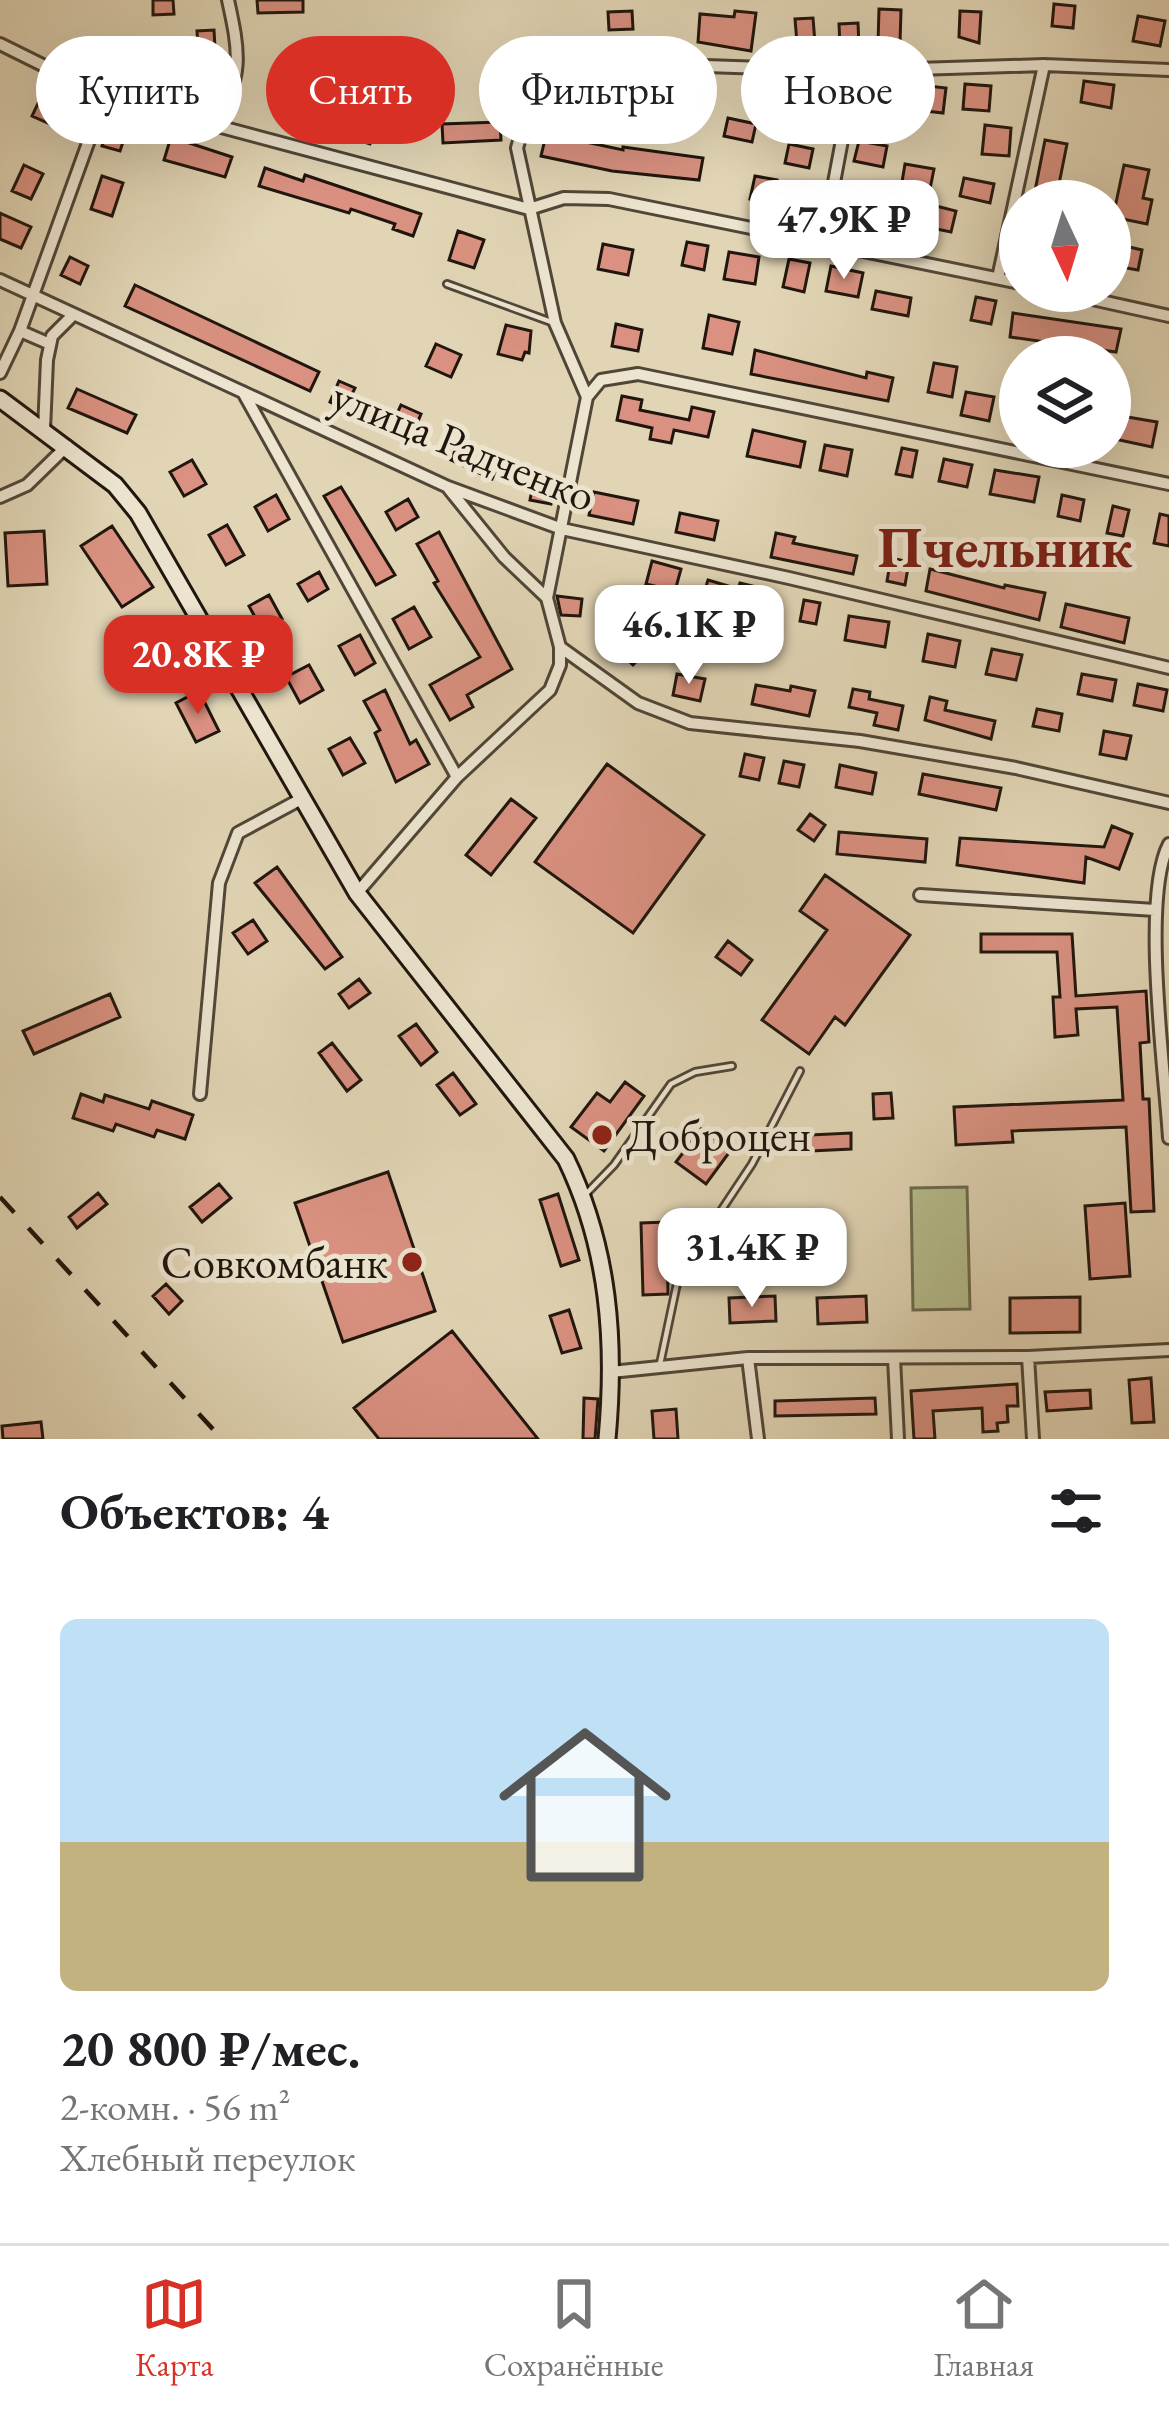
<!DOCTYPE html>
<html lang="ru">
<head>
<meta charset="utf-8">
<style>
	:root { --surface:#fff; --page:#f6f6f6; --text:#202124; --muted:#757577; --line:#e0e0e0; --accent:#d93025 }
	body { margin:0; font-family:"EB Garamond",serif; background:var(--page); color:var(--text); height:100vh; display:flex; flex-direction:column; font-size:45px; white-space:nowrap }
	* { box-sizing:border-box; margin:0 }
	p { font-size:39px; color:var(--muted) }
	.icon { flex:none; width:66px; height:66px; fill:none; stroke:currentColor; stroke-width:2; stroke-linecap:round; stroke-linejoin:round }
	.map { position:relative; height:1439px; overflow:hidden }
	.sheet { display:flex; flex-direction:column; background:var(--surface); flex:1 }
	.sheet>* { flex:none }
	.hud { position:absolute; left:36px; top:36px; width:1098px; height:108px; display:flex; gap:24px }
	.needle { width:78px; rotate:176deg }
	.tools { position:absolute; left:999px; top:180px; display:grid; gap:24px }
	.tools a { display:grid; place-items:center; width:132px; height:132px; border-radius:50%; background:var(--surface); box-shadow:0 12px 48px #0002; font-size:60px }
	.price { position:absolute; translate:-50% -102px; padding:0 27px; border-radius:24px; background:#fff; color:#222; font-size:39px; line-height:78px; filter:drop-shadow(0 3px 6px #0008) }
	.price::after { content:''; position:absolute; left:50%; top:72px; width:36px; height:27px; margin-left:-18px; background:inherit; clip-path:polygon(0 0,100% 0,50% 100%) }
	.price.on { background:var(--accent); color:#fff }
	ul { padding:0; list-style:none }
	li { display:grid; align-content:center; gap:24px; height:636px; padding:0 60px }
	li span { display:grid; place-items:center; height:372px; border-radius:18px; color:#555 }
	li>.icon { margin-inline-start:auto }
	span .icon { width:216px; height:216px; fill:#fffc; stroke-width:1 }
	li b { font-size:51px }
	h2 { display:flex; justify-content:space-between; align-items:center; height:144px; padding:0 60px; font-size:51px }
	.chip { padding:0 42px; border-radius:54px; background:var(--surface); box-shadow:0 12px 48px #0002; font-size:42px; line-height:108px }
	.chip.on { background:var(--accent); color:#fff }
	.tabs { display:flex; justify-content:space-around; align-items:center; height:168px; border-top:3px solid var(--line); background:var(--surface); font-size:33px; color:var(--muted) }
	.tabs a { display:grid; justify-items:center; gap:6px }
	.tabs .on { color:var(--accent) }
	.map>svg:first-child { display:block }
	.green { fill:#b5bd8c; stroke:#6a6a4c; stroke-width:3 }
	.building { fill:#da9181; stroke:#20160d; stroke-width:3 }
	.lines { fill:none; stroke-linecap:round; stroke-linejoin:round }
	.lane-casing { stroke:#504637; stroke-width:10 }
	.street-casing { stroke:#504637; stroke-width:16 }
	.secondary-casing { stroke:#20160d; stroke-width:21 }
	.lane { stroke:#ece4cf; stroke-width:4.5 }
	.street { stroke:#ece4cf; stroke-width:10 }
	.secondary { stroke:#ece4cf; stroke-width:15 }
	.rail { stroke:#20160d; stroke-width:4.5; stroke-dasharray:21 21; stroke-linecap:butt }
	.poi-dot { fill:#8f2418; stroke:#ece4cf; stroke-width:4.5 }
	.labels { text-anchor:middle; stroke-width:10; stroke-linejoin:round; paint-order:stroke }
	.street-label { font-size:45px; fill:#20160d; stroke:#ece4cf }
	.poi-label { font-size:45px; fill:#20160d; stroke:#ece4cf; text-anchor:start }
	.district-label { font-size:57px; font-weight:bold; fill:#7a1f14; stroke:#ece4cf }
</style>
</head>
<body>
<div class="map">
<svg width="1169" height="1439" viewBox="0 0 1169 1439">
	<rect width="100%" height="100%" fill="#e1d5b5"/>
	<filter id="stains"><feTurbulence type="fractalNoise" baseFrequency=".00167" numOctaves="4"/><feColorMatrix values="0 0 0 0 .2 0 0 0 0 .09 0 0 0 0 .02 0 0 0 .5 -.17"/></filter>
	<radialGradient id="worn" r=".72"><stop offset=".6" stop-color="#630" stop-opacity="0"/><stop offset="1" stop-color="#630" stop-opacity=".3"/></radialGradient>
	<!-- green -->
	<path class="green" d="M967,1187L970,1309L913,1310L911,1188Z"/>
	<!-- building -->
	<path class="building" d="M153,0H173L174,14L153,15Z
		M257,0H303V12L258,13Z
		M1054,4L1075,6L1073,28L1052,26Z
		M879,9L901,10L900,43H878Z
		M632,11L633,29L609,30L608,12Z
		M735,11L756,13L751,51L698,42L700,14L734,17Z
		M960,11L981,12L979,43L959,37Z
		M1138,16L1165,21L1160,46L1133,41Z
		M813,18L815,43H797L795,19Z
		M858,23L859,46L840,47L839,24Z
		M214,30L215,48H198L197,31Z
		M644,79L710,85L708,111L680,109V103L642,100Z
		M798,81L820,86L816,109L793,104Z
		M1084,81L1114,85L1111,108L1081,102Z
		M911,84L946,88L943,113L908,109Z
		M965,84L991,86L989,111L963,109Z
		M551,90L584,92L582,117L577,116L572,139L623,150V147L703,158L699,180L612,171L541,156L551,114Z
		M281,93L382,128L383,114L408,117L405,141L373,137L370,144L274,113Z
		M42,95L59,103L50,124L32,116Z
		M860,98H884L883,115L858,113Z
		M112,118L129,124L120,151L102,146Z
		M728,118L756,124L752,142L724,136Z
		M500,122L501,140L443,143L442,124Z
		M985,125L1011,128L1009,156L982,154Z
		M171,137L232,157L225,177L164,160Z
		M1045,140L1067,144L1059,184L1064,185L1061,201H1033Z
		M859,141L887,146L883,167L854,161Z
		M789,144L813,149L809,168L785,163Z
		M905,164L934,169L929,194L901,188Z
		M24,165L43,174L31,199L12,191Z
		M1124,165L1149,170L1143,198L1152,200L1147,224L1113,217Z
		M265,168L303,181L305,175L421,214L413,236L393,229L395,224L351,209L349,213L259,186Z
		M102,176L123,183L112,216L91,209Z
		M755,176L777,180L772,204L750,199Z
		M964,178L994,184L990,203L960,196Z
		M862,197L884,201L881,217L859,212Z
		M932,205L956,211L951,232L927,227Z
		M0,213L31,227L21,248L0,239Z
		M458,231L484,240L474,268L449,260Z
		M687,242L708,246L704,270L682,265Z
		M603,244L633,250L628,275L598,269Z
		M1125,246L1142,250L1138,270L1121,267Z
		M729,252L759,257L755,284L724,279Z
		M70,257L88,266L80,284L61,275Z
		M789,259L810,263L804,292L783,287Z
		M831,266L863,273L858,297L826,291Z
		M135,285L319,372L310,391L125,306Z
		M876,291L911,298L908,316L872,309Z
		M976,297L996,301L991,324L971,320Z
		M1013,313L1121,329L1116,352L1010,337Z
		M709,315L739,322L732,354L703,348Z
		M616,324L642,330L638,351L612,346Z
		M506,325L531,331L529,353L525,352L522,360L498,354Z
		M436,344L461,355L451,377L426,366Z
		M755,350L866,378L867,372L893,378L888,401L751,374Z
		M934,363L957,367L952,397L928,392Z
		M339,381L355,388L345,409L330,402Z
		M1011,385L1020,387V411L1006,408Z
		M77,389L136,415L127,433L68,408Z
		M966,392L994,397L989,421L961,415Z
		M622,396L642,400L640,410L689,420L692,407L714,412L708,437L674,430L671,443L650,439L652,428L617,420Z
		M401,405L421,414L411,438L390,429Z
		M1110,414L1157,422L1152,447L1110,438Z
		M753,430L805,442L800,467L747,456Z
		M460,440L501,458L492,479L451,460Z
		M825,445L852,450L847,476L820,470Z
		M902,448L917,451L912,477L896,474Z
		M944,459L972,465L967,487L939,481Z
		M192,460L206,484L184,496L170,472Z
		M995,470L1039,477L1034,502L990,494Z
		M534,480L555,484L551,504L530,500Z
		M341,487L395,575L376,585L324,496Z
		M594,492L638,501L633,524L589,515Z
		M276,495L289,519L268,531L255,507Z
		M1062,495L1084,500L1080,521L1058,516Z
		M408,499L418,517L396,530L386,512Z
		M1113,506L1129,510L1123,536L1107,533Z
		M680,513L718,521L714,540L676,532Z
		M1160,514L1169,516V546L1154,543Z
		M227,525L244,555L226,565L209,535Z
		M112,526L153,587L122,607L81,546Z
		M44,531L47,584L8,586L5,533Z
		M439,532L512,669L467,695L473,707L450,720L430,685L480,657L434,583L438,581L417,544Z
		M776,533L795,537L793,543L857,556L853,574L771,557Z
		M891,558L909,562L905,585L887,581Z
		M652,561L681,569L675,591L646,584Z
		M930,569L1004,588L1005,585L1045,593L1039,620L926,591Z
		M319,572L328,589L308,601L298,584Z
		M708,580L738,589L740,583L761,588L755,613L701,602Z
		M269,595L282,619L262,630L249,606Z
		M557,596L582,599L580,616L561,615Z
		M804,600L820,603L816,624L800,621Z
		M1066,604L1129,618L1124,643L1061,627Z
		M414,607L431,637L409,649L393,619Z
		M761,608L780,612L774,642L755,638Z
		M849,616L889,622L885,647L845,640Z
		M622,619L651,646L633,665L604,638Z
		M928,634L960,641L955,667L923,661Z
		M360,635L375,663L355,675L339,646Z
		M131,638L176,643L173,666L128,661Z
		M992,649L1022,655L1016,680L986,674Z
		M309,665L323,690L300,703L286,677Z
		M677,674L705,679L700,701L673,695Z
		M1082,674L1116,680L1112,701L1078,694Z
		M1138,684L1167,690L1163,711L1134,705Z
		M756,685L790,691L791,686L815,691L809,716L752,704Z
		M853,689L870,692L869,699L903,706L898,730L874,725L877,713L849,707Z
		M385,690L410,744L416,740L429,764L396,782L375,733L380,730L364,701Z
		M199,691L219,731L196,742L176,703Z
		M930,697L947,701L945,710L995,721L991,739L925,720Z
		M1037,709L1062,714L1059,731L1033,726Z
		M1104,731L1131,736L1126,759L1100,754Z
		M350,738L365,763L343,775L329,749Z
		M745,754L764,758L759,780L740,776Z
		M784,761L804,765L799,787L779,783Z
		M607,764L704,835L633,933L535,862Z
		M840,765L876,773L872,794L836,787Z
		M923,774L1001,788L996,810L919,794Z
		M511,799L536,818L491,875L466,855Z
		M810,814L825,825L814,841L798,830Z
		M1112,826L1132,834L1119,869L1086,857L1084,883L957,865L960,838L1104,847Z
		M839,832L927,839L925,862L837,854Z
		M277,867L342,957L325,969L255,883Z
		M825,875L910,935L845,1025L835,1017L809,1054L762,1020L827,930L800,911Z
		M253,920L267,941L248,954L233,933Z
		M981,934H1072L1076,996L1146,991L1149,1042L1140,1043L1143,1099H1149L1154,1211L1131,1212L1126,1127L1012,1131L1013,1142L956,1145L954,1107L1123,1100L1117,1007L1076,1009L1078,1035L1055,1037L1053,997H1060L1057,952H981Z
		M728,941L752,960L741,975L716,957Z
		M359,979L370,993L349,1008L339,994Z
		M110,994L120,1017L34,1054L23,1031Z
		M416,1024L437,1052L421,1065L399,1036Z
		M332,1043L361,1080L347,1091L319,1053Z
		M453,1073L476,1104L460,1115L437,1085Z
		M625,1082L644,1096L604,1151L571,1127L597,1093L610,1102Z
		M891,1093L893,1118L874,1119L873,1094Z
		M81,1094L103,1102L105,1095L149,1109L152,1101L193,1115L185,1139L157,1130L154,1137L116,1124L113,1131L73,1118Z
		M701,1129L731,1150L706,1184L676,1162Z
		M851,1133V1149L791,1152L790,1136Z
		M388,1172L435,1311L343,1342L295,1203Z
		M219,1184L231,1198L202,1222L190,1207Z
		M98,1193L107,1204L77,1228L69,1217Z
		M558,1194L579,1260L561,1266L540,1200Z
		M1125,1203L1130,1276L1090,1279L1085,1206Z
		M667,1222L668,1294L643,1295L641,1223Z
		M166,1284L182,1301L169,1314L153,1296Z
		M775,1296L776,1321L730,1323L729,1298Z
		M866,1296L867,1322L818,1324L817,1298Z
		M1080,1297V1332L1010,1333V1298Z
		M569,1310L581,1348L562,1353L550,1316Z
		M452,1331L538,1439H379L354,1408Z
		M1151,1378L1154,1422L1132,1423L1129,1380Z
		M1017,1384L1018,1406H1007L1008,1422L997,1423L998,1431L983,1432L982,1408L933,1411L935,1439H914L911,1391Z
		M1090,1390L1091,1408L1047,1411L1045,1392Z
		M584,1398L598,1399L595,1439H583Z
		M875,1398L876,1414L775,1416V1401Z
		M676,1409L678,1439H654L652,1411Z
		M41,1422L43,1439H3L2,1426Z"/>
	<g class="lines">
		<!-- lane casing -->
		<g class="lane-casing">
			<path id="lane" d="M447,284L554,323
				M586,1194L614,1165L671,1084L695,1072L732,1066
				M660,1364L679,1274L752,1164L800,1071"/>
		</g>
		<!-- street casing -->
		<g class="street-casing">
			<path id="street" d="M0,44L105,96L529,209L564,198L609,199L1020,283
				M213,123C245,80 239,50 228,0
				M823,241L855,71
				M998,278L1044,65
				M0,280L448,487L562,529L789,578L1169,668
				M1056,291L1169,316
				M20,331L50,344
				M0,373L20,331L105,96
				M243,392L457,777
				M587,397L601,380L638,374L1169,484
				M44,430L47,360L52,336L73,315
				M449,489L504,557L547,598
				M0,497L27,485L67,446
				M560,647L638,703L690,723L860,741L1016,768L1169,803
				M1169,844C1141,897 1165,1071 1169,1138
				M357,893L457,777L550,690L560,665V647L547,598L587,397L555,323L517,148L537,80L548,67L560,61L855,71L1044,65L1169,70
				M920,895L1155,910
				M200,1094L219,883L238,833L303,798
				M1028,1357L1033,1439
				M748,1358L758,1439
				M894,1358L898,1439
				M611,1372L748,1358L1028,1357L1169,1350"/>
		</g>
		<!-- secondary casing -->
		<g class="secondary-casing">
			<path id="secondary" d="M0,399L115,485L138,513L357,893L566,1159C609,1248 616,1342 607,1439"/>
		</g>
		<!-- lane -->
		<use href="#lane" class="lane"/>
		<!-- street -->
		<use href="#street" class="street"/>
		<!-- secondary -->
		<use href="#secondary" class="secondary"/>
		<!-- rail -->
		<path class="rail" d="M0,1197L222,1439"/>
	</g>
	<!-- markers -->
	<g class="poi-dot">
		<circle cx="602" cy="1135" r="12"/>
		<circle cx="412" cy="1262" r="12"/>
	</g>
	<g class="labels">
		<!-- street labels -->
		<g class="street-label">
			<text transform="translate(464 445) rotate(22)" y="16">улица Радченко</text>
		</g>
		<!-- poi labels -->
		<g class="poi-label">
			<text x="626" y="1151">Доброцен</text>
			<text x="388" y="1278" text-anchor="end">Совкомбанк</text>
		</g>
		<!-- district labels -->
		<g class="district-label">
			<text x="1005" y="567">Пчельник</text>
		</g>
	</g>
	<rect width="100%" height="100%" filter="url(#stains)"/>
	<rect width="100%" height="100%" fill="url(#worn)"/>
</svg>
<div class="tools">
<a><svg class="needle" viewBox="-14 -14 28 28"><path d="M0-13l5 13h-10z" fill="#e53935"/><path d="M0 13l5-13h-10z" fill="#757577"/></svg></a>
<a><svg class="icon" aria-label="layers" viewBox="0 0 24 24"><path d="M12 4l9 5-9 5-9-5zM3 14l9 5 9-5"/></svg></a>
</div>
<b class="price" style="left:844px;top:282px">47.9K ₽</b>
<b class="price" style="left:689px;top:687px">46.1K ₽</b>
<b class="price on" style="left:198px;top:717px">20.8K ₽</b>
<b class="price" style="left:752px;top:1310px">31.4K ₽</b>
<div class="hud">
<a class="chip">Купить</a>
<a class="chip on">Снять</a>
<a class="chip">Фильтры</a>
<a class="chip">Новое</a>
</div>
</div>
<section class="sheet">
<h2>Объектов: 4<svg class="icon" aria-label="filters" viewBox="0 0 24 24"><path d="M4 7h16M4 17h16"/><circle cx="9" cy="7" r="2"/><circle cx="15" cy="17" r="2"/></svg></h2>
<ul>
<li><span style="background:linear-gradient(#bfe0f5 60%,#c2b280 0)"><svg class="icon" aria-label="home" viewBox="0 0 24 24"><path d="M3 11l9-7 9 7M6 9v11h12V9"/></svg></span><div><b>20 800 ₽/мес.</b><p>2-комн. · 56 m²</p><p>Хлебный переулок</p></div></li>
</ul>
</section>
<nav class="tabs">
<a class="on"><svg class="icon" aria-label="map" viewBox="0 0 24 24"><path d="M3 6l6-2 6 2 6-2v14l-6 2-6-2-6 2zM9 4v14M15 6v14"/></svg>Карта</a>
<a><svg class="icon" aria-label="saved" viewBox="0 0 24 24"><path d="M7 4h10v16l-5-4-5 4z"/></svg>Сохранённые</a>
<a><svg class="icon" aria-label="home" viewBox="0 0 24 24"><path d="M3 11l9-7 9 7M6 9v11h12V9"/></svg>Главная</a>
</nav>
</body>
</html>
